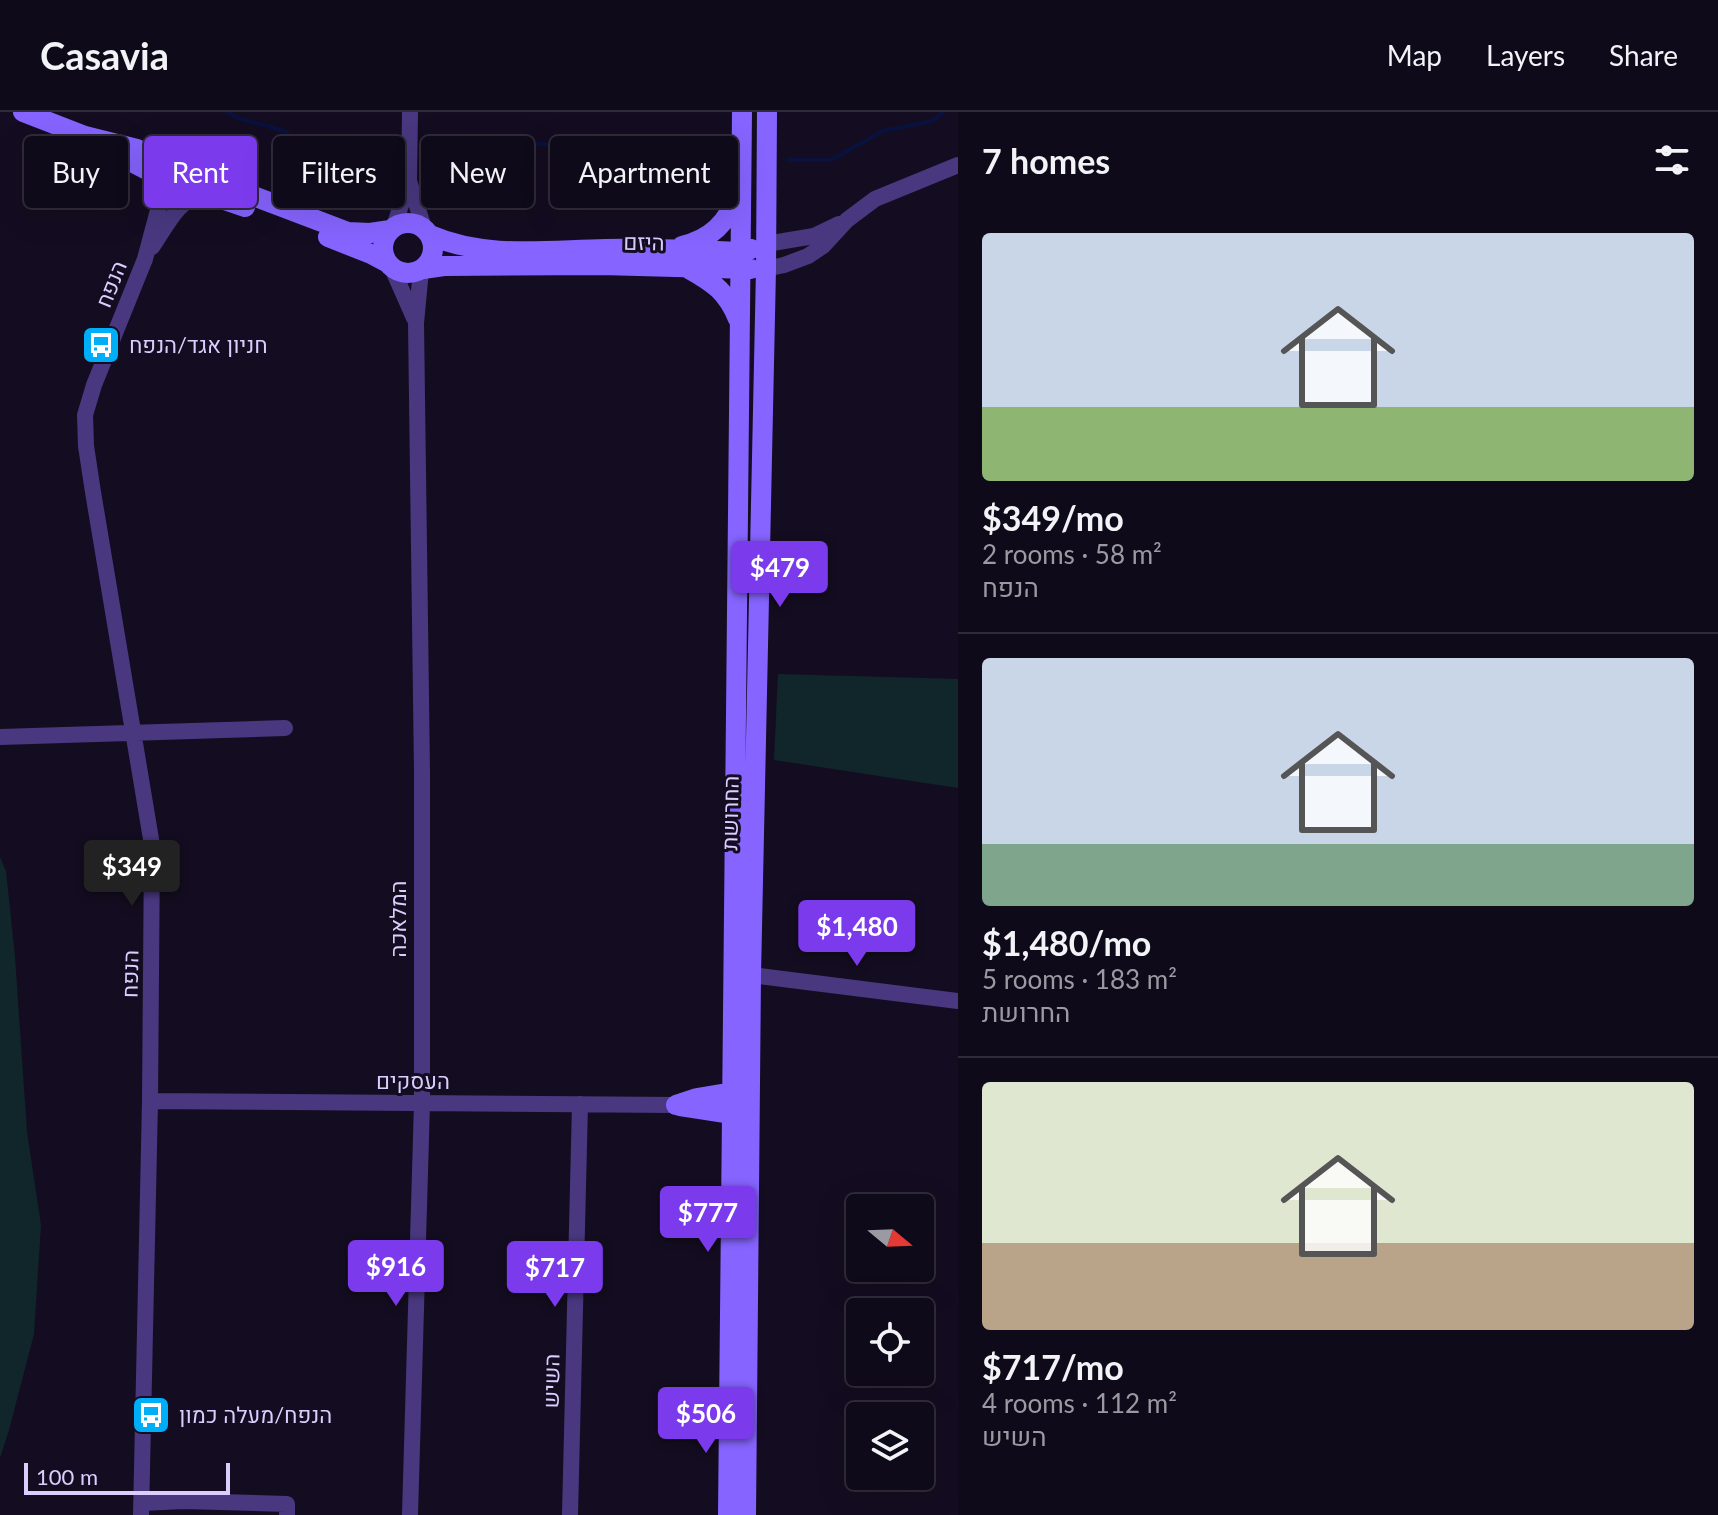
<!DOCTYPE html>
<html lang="en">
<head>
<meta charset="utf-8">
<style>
	:root { --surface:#0f0a19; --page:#1d1826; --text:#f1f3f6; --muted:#9b9aa2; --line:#2f2b38; --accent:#7c3aed }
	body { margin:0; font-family:Lato,Heebo,sans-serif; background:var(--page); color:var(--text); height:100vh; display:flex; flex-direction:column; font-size:30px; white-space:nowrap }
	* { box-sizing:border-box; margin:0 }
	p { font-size:26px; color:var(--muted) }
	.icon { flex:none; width:44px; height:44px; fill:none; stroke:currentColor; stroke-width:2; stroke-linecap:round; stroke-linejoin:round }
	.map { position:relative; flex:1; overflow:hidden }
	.details { display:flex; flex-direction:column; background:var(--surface); width:760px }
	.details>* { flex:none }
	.hud { position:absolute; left:24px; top:24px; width:760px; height:72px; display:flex; gap:16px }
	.needle { width:52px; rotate:109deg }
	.tools { position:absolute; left:846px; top:1082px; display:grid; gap:16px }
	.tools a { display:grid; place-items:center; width:88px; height:88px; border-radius:8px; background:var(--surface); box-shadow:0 8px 32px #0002,0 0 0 2px var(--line); font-size:40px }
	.scale { position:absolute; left:24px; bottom:20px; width:206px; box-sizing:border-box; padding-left:8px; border:4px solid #dccdff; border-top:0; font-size:22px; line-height:28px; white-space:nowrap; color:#dccdff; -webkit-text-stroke:6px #140d21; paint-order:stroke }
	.price { position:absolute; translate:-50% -68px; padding:0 18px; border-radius:8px; background:var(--accent); color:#fff; font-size:26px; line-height:52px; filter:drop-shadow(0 2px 4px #0008) }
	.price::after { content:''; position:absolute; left:50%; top:48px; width:24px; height:18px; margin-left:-12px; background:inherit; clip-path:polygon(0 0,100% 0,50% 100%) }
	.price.selected { background:#222; color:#fff }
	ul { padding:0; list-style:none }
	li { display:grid; align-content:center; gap:16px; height:424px; padding:0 24px }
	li+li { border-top:2px solid var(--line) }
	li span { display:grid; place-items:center; height:248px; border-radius:8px; color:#555 }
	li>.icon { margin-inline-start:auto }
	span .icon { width:144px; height:144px; fill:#fffc; stroke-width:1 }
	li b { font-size:34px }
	h2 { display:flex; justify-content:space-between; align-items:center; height:96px; padding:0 24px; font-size:34px }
	.chip { padding:0 28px; border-radius:8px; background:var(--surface); box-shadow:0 8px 32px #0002,0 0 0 2px var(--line); font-size:28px; line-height:72px }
	.chip.selected { background:var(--accent); color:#fff }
	header { display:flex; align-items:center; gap:48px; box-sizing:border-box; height:112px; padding:0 40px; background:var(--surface); border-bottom:2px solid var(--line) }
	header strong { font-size:38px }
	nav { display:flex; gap:44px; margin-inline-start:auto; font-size:28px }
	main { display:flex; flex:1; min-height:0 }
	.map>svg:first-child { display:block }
	.green { fill:#10262b }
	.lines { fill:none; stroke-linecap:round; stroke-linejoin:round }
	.stream { stroke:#09123e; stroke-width:4 }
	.street { stroke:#493880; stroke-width:16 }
	.secondary { stroke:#8664ff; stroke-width:20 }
	.labels { text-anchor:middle; stroke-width:6; stroke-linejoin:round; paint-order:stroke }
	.street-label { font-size:22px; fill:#dccdff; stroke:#140d21 }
	.poi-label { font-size:22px; fill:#dccdff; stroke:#140d21; text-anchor:start }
</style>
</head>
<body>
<header>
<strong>Casavia</strong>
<nav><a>Map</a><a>Layers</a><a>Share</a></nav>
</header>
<main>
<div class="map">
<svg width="958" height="1403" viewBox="0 0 958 1403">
	<rect width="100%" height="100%" fill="#140d21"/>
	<!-- green -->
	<path class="green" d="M778,562L958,567V676L774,648Z
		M0,745L6,759L15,845L27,1020L41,1113L34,1222L9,1318L0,1346Z"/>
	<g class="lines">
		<!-- stream -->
		<path class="stream" d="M227,0L238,6L284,19L288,21L293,30L315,46L349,50L374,63L394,66
			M788,48H831L883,19L933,9L943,0
			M427,71L453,64L503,32L513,30L727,45"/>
		<!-- street -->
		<path class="street" d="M409,69L424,116
			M394,115L409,68L410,0
			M766,132L814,124L839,112
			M152,135C167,114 177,88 204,81
			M392,156L414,206
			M766,157L784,153L808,144L823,134L847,108L875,87L958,53
			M0,625L285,616
			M751,863L958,889
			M150,989L676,993
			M142,1391L184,1389L287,1392V1403
			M141,1403L150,989L152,733L93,380L86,334L85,303L94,273L145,147L166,68L174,59
			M410,1403L422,991V660L416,211L421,158
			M570,1403L580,992"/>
		<!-- secondary -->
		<path class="secondary" d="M23,0L85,24L137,37L177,55L348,120L370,121L390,118
			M116,42L166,68L245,95
			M383 136a25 25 0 1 1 50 0a25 25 0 1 1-50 0Z
			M430,123C485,147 546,138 605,137C650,136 695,138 740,140L751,137
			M328,125L371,142L386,150
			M682,134C711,127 727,111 738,83
			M423,157L444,154L601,153L751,157
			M689,157C714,171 727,180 738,207
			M676,993L697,986L733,980L743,989
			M680,994L732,1002L742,997
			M728,1403L742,0
			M746,1403L751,863L766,157L767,0"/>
	</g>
	<!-- icons -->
	<defs>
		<g id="bus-square" transform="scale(2)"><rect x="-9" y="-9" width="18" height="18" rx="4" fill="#00aef8" stroke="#140d21"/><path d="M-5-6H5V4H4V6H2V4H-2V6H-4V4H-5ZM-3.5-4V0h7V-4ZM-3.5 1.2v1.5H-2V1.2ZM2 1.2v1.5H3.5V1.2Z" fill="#fff"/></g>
	</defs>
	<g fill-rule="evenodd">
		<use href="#bus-square" x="101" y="233"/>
		<use href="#bus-square" x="151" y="1303"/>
	</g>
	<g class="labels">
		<!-- street labels -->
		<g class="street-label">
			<text transform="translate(644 130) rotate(1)" y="8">היזם</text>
			<text transform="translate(111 172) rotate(-68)" y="8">הנפח</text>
			<text transform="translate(730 701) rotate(-89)" y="8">החרושת</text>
			<text transform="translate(398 807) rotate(-90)" y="8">המלאכה</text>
			<text transform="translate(130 862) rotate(-89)" y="8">הנפח</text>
			<text x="413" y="977">העסקים</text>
			<text transform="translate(551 1269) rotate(-89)" y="8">השיש</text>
		</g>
		<!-- poi labels -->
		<g class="poi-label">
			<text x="129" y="241">חניון אגד/הנפח</text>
			<text x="179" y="1311">הנפח/מעלה כמון</text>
		</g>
	</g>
</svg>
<div class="tools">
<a><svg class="needle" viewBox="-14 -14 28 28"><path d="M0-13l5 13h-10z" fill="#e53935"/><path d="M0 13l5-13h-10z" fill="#9b9aa2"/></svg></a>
<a><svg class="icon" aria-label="locate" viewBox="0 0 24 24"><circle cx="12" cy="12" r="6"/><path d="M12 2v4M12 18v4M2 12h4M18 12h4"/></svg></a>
<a><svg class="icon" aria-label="layers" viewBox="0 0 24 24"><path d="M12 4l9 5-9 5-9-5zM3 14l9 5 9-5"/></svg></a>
</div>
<div class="scale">100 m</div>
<b class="price" style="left:780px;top:497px">$479</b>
<b class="price selected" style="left:132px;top:796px">$349</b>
<b class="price" style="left:857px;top:856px">$1,480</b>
<b class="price" style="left:708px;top:1142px">$777</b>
<b class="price" style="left:396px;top:1196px">$916</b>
<b class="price" style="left:555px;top:1197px">$717</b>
<b class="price" style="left:706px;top:1343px">$506</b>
<div class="hud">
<a class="chip">Buy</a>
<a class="chip selected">Rent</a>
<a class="chip">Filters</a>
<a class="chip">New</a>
<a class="chip">Apartment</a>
</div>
</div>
<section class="details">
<h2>7 homes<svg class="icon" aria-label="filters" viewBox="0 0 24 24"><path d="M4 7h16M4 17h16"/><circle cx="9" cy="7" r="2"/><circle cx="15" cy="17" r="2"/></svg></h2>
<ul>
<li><span style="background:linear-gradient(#c9d6e8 70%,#8fb573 0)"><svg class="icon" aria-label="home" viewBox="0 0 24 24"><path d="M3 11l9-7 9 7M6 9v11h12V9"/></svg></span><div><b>$349/mo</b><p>2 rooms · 58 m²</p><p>הנפח</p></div></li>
<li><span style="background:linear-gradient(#c9d6e8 75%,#7fa58c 0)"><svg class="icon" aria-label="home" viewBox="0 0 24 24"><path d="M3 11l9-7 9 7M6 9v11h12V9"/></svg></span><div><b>$1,480/mo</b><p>5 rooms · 183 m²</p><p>החרושת</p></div></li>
<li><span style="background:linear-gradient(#dfe7d0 65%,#b9a48a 0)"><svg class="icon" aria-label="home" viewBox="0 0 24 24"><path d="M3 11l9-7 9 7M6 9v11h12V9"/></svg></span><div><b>$717/mo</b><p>4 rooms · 112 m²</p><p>השיש</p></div></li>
</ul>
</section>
</main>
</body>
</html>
